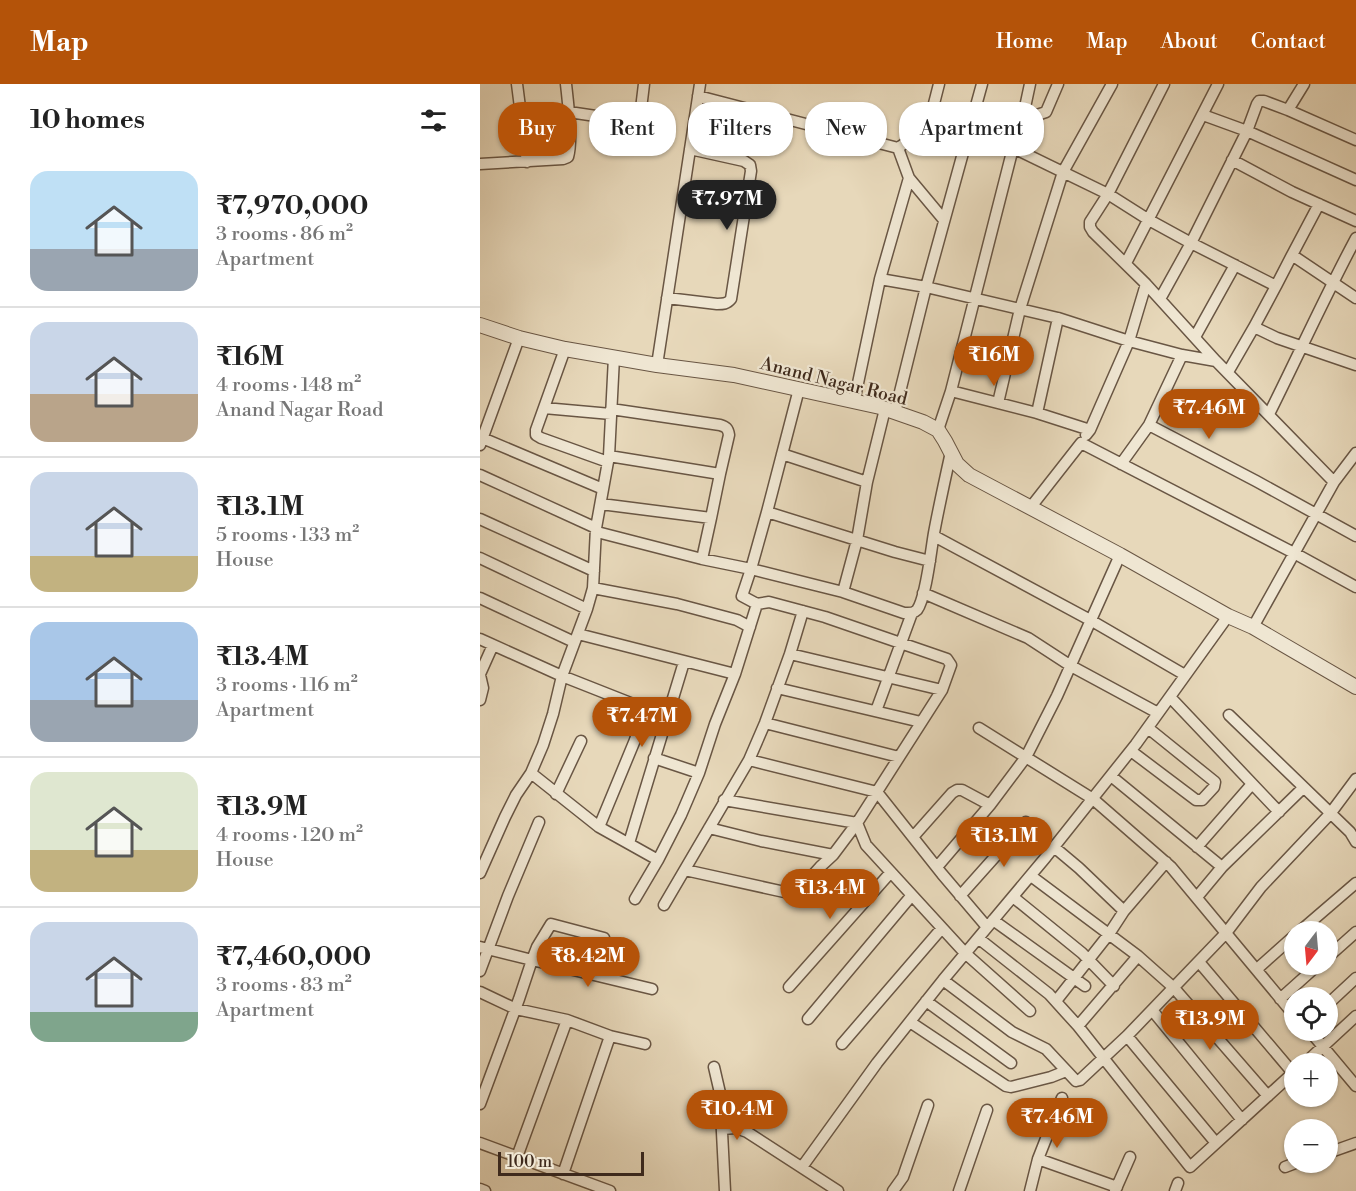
<!DOCTYPE html>
<html lang="en">
<head>
<meta charset="utf-8">
<style>
	:root { --surface:#fff; --page:#f6f6f6; --text:#222; --muted:#767676; --line:#e0e0e0; --accent:#b45309 }
	body { margin:0; font-family:"Libre Bodoni",serif; background:var(--page); color:var(--text); height:100vh; display:flex; flex-direction:column; font-size:22px; white-space:nowrap }
	* { box-sizing:border-box; margin:0 }
	p { font-size:20px; color:var(--muted) }
	.icon { flex:none; width:33px; height:33px; fill:none; stroke:currentColor; stroke-width:2; stroke-linecap:round; stroke-linejoin:round }
	.map { position:relative; flex:1; overflow:hidden }
	.panel { display:flex; flex-direction:column; background:var(--surface); width:480px }
	.panel>* { flex:none }
	.hud { position:absolute; left:18px; top:18px; width:570px; height:54px; display:flex; gap:12px }
	.needle { width:39px; rotate:196deg }
	.fabs { position:absolute; left:804px; top:837px; display:grid; gap:12px }
	.fabs a { display:grid; place-items:center; width:54px; height:54px; border-radius:50%; background:var(--surface); box-shadow:0 2px 4px #0004; font-size:30px }
	.scale { position:absolute; left:18px; bottom:15px; width:146px; box-sizing:border-box; padding-left:6px; border:3px solid #3f2a1c; border-top:0; font-size:16px; line-height:21px; white-space:nowrap; color:#3f2a1c; -webkit-text-stroke:4px #efe6d2; paint-order:stroke }
	.price { position:absolute; translate:-50% -51px; padding:0 14px; border-radius:21px; background:var(--accent); color:#fff; font-size:20px; line-height:39px; filter:drop-shadow(0 2px 3px #0008) }
	.price::after { content:''; position:absolute; left:50%; top:36px; width:18px; height:14px; margin-left:-9px; background:inherit; clip-path:polygon(0 0,100% 0,50% 100%) }
	.price.selected { background:#222; color:#fff }
	ul { padding:0; list-style:none }
	li { display:flex; align-items:center; gap:18px; height:150px; padding:0 30px }
	li+li { border-top:2px solid var(--line) }
	li span { display:grid; place-items:center; flex:none; width:168px; height:120px; border-radius:18px; color:#555 }
	li>.icon { margin-inline-start:auto }
	span .icon { width:72px; height:72px; fill:#fffc; stroke-width:1 }
	li b { font-size:26px }
	h2 { display:flex; justify-content:space-between; align-items:center; height:72px; padding:0 30px; font-size:26px }
	.tag { padding:0 21px; border-radius:24px; background:var(--surface); box-shadow:0 2px 4px #0004; font-size:21px; line-height:54px }
	.tag.selected { background:var(--accent); color:#fff }
	header { display:flex; align-items:center; gap:36px; box-sizing:border-box; height:84px; padding:0 30px; background:var(--accent); color:#fff }
	header strong { font-size:28px }
	nav { display:flex; gap:33px; margin-inline-start:auto; font-size:21px }
	main { display:flex; flex:1; min-height:0 }
	.map>svg:first-child { display:block }
	.lines { fill:none; stroke-linecap:round; stroke-linejoin:round }
	.minor-casing { stroke:#695644; stroke-width:13 }
	.tertiary-casing { stroke:#695644; stroke-width:16 }
	.minor { stroke:#efe6d2; stroke-width:10 }
	.tertiary { stroke:#efe6d2; stroke-width:14 }
	.labels { text-anchor:middle; stroke-width:4.5; stroke-linejoin:round; paint-order:stroke }
	.street-label { font-size:18px; fill:#3f2a1c; stroke:#efe6d2 }
</style>
</head>
<body>
<header>
<strong>Map</strong>
<nav><a>Home</a><a>Map</a><a>About</a><a>Contact</a></nav>
</header>
<main>
<section class="panel">
<h2>10 homes<svg class="icon" aria-label="filters" viewBox="0 0 24 24"><path d="M4 7h16M4 17h16"/><circle cx="9" cy="7" r="2"/><circle cx="15" cy="17" r="2"/></svg></h2>
<ul>
<li><span style="background:linear-gradient(#bfe0f5 65%,#9aa5b1 0)"><svg class="icon" aria-label="home" viewBox="0 0 24 24"><path d="M3 11l9-7 9 7M6 9v11h12V9"/></svg></span><div><b>₹7,970,000</b><p>3 rooms · 86 m²</p><p>Apartment</p></div></li>
<li><span style="background:linear-gradient(#c9d6e8 60%,#b9a48a 0)"><svg class="icon" aria-label="home" viewBox="0 0 24 24"><path d="M3 11l9-7 9 7M6 9v11h12V9"/></svg></span><div><b>₹16M</b><p>4 rooms · 148 m²</p><p>Anand Nagar Road</p></div></li>
<li><span style="background:linear-gradient(#c9d6e8 70%,#c2b280 0)"><svg class="icon" aria-label="home" viewBox="0 0 24 24"><path d="M3 11l9-7 9 7M6 9v11h12V9"/></svg></span><div><b>₹13.1M</b><p>5 rooms · 133 m²</p><p>House</p></div></li>
<li><span style="background:linear-gradient(#a9c7e8 65%,#9aa5b1 0)"><svg class="icon" aria-label="home" viewBox="0 0 24 24"><path d="M3 11l9-7 9 7M6 9v11h12V9"/></svg></span><div><b>₹13.4M</b><p>3 rooms · 116 m²</p><p>Apartment</p></div></li>
<li><span style="background:linear-gradient(#dfe7d0 65%,#c2b280 0)"><svg class="icon" aria-label="home" viewBox="0 0 24 24"><path d="M3 11l9-7 9 7M6 9v11h12V9"/></svg></span><div><b>₹13.9M</b><p>4 rooms · 120 m²</p><p>House</p></div></li>
<li><span style="background:linear-gradient(#c9d6e8 75%,#7fa58c 0)"><svg class="icon" aria-label="home" viewBox="0 0 24 24"><path d="M3 11l9-7 9 7M6 9v11h12V9"/></svg></span><div><b>₹7,460,000</b><p>3 rooms · 83 m²</p><p>Apartment</p></div></li>
</ul>
</section>
<div class="map">
<svg width="876" height="1107" viewBox="0 0 876 1107">
	<rect width="100%" height="100%" fill="#e7d8ba"/>
	<filter id="stains"><feTurbulence type="fractalNoise" baseFrequency=".00333" numOctaves="4"/><feColorMatrix values="0 0 0 0 .2 0 0 0 0 .09 0 0 0 0 .02 0 0 0 .5 -.17"/></filter>
	<radialGradient id="worn" r=".72"><stop offset=".6" stop-color="#630" stop-opacity="0"/><stop offset="1" stop-color="#630" stop-opacity=".3"/></radialGradient>
	<g class="lines">
		<!-- minor casing -->
		<g class="minor-casing">
			<path id="minor" d="M37,0L47,78
				M684,0L628,110L610,138V143L613,148L666,200L736,277L854,398
				M218,12L418,64L448,43L521,58L628,110L669,136L711,159L796,202L812,171L876,214
				M808,26L876,56
				M89,28L156,38L158,37L160,33L164,0
				M544,28L557,31L566,28L578,0
				M723,31L767,47L777,20L779,17H784L808,26L824,0
				M448,43L459,0
				M418,64L429,94L464,136
				M752,76L812,108L876,137
				M0,80L83,75L88,73C93,55 88,19 86,0
				M812,171L839,120
				M646,179L738,0
				M400,195L446,203L578,234L649,257L702,271L736,277
				M796,202L774,243L797,254L876,281
				M187,214L237,220C243,220 247,220 251,215L271,87L270,81L264,77L210,65
				M680,215L711,159L767,47L876,96
				M715,253L755,181
				M85,265L56,346V351L61,354L128,378
				M177,281L220,0
				M748,288L774,243
				M319,305L287,428L271,485L363,508L424,529C429,529 433,530 437,526C446,514 451,466 454,449C459,422 465,395 471,368
				M471,307L533,64L544,28L550,0
				M374,318L400,195L429,94
				M518,319L540,225L583,88L632,0
				M64,324L131,330
				M415,328L446,203L502,0
				M557,329L578,234
				M789,330C818,272 845,212 876,154
				M669,341L702,271
				M458,346L471,307L557,329L610,346
				M606,351L610,346L649,257L666,200
				M0,353L123,405
				M0,361L39,254
				M302,370L387,398
				M129,372L240,390L249,351C248,344 246,343 240,341L131,325
				M641,380L669,341L776,397L876,452
				M0,391L116,444
				M121,420L231,434L240,390
				M550,424L601,359L814,469L876,503
				M287,428L415,468L450,477
				M0,435L114,487
				M454,452L612,537L705,591
				M0,474L107,525
				M222,475L231,434
				M113,504L197,520L257,536L270,543
				M363,508L377,456L387,398L405,325
				M443,509L548,554L591,582L678,629
				M0,514L94,558
				M277,520L289,518L345,533L467,575L471,581L462,606L377,739L386,761L485,869L550,927
				M773,543L854,398L876,369
				M98,550L255,590L277,520L262,512L271,485L222,475L117,448
				M0,555L82,592L153,620L159,625L161,632L160,640L155,656L119,743
				M310,570L462,606
				M0,590L13,561
				M297,604L441,638
				M690,613L799,728
				M0,616L3,604L0,591
				M396,627L432,529
				M749,631L870,748L876,758
				M285,639L419,673
				M499,644L613,715L691,783L814,931
				M651,667L716,716H722L734,703L735,698L668,644
				M174,674L219,689
				M269,676L397,708L462,790L507,843
				M51,689L119,743L178,776
				M631,692L742,783
				M76,710L101,657
				M229,744L281,757L353,771L377,739L244,716
				M433,753L472,709L477,706H482L510,721
				M149,759L204,578
				M574,763L599,784L644,827
				M717,763L772,700
				M457,783L510,721L546,673L577,612L640,471
				M205,786L309,809L316,808L320,805L340,783L353,771
				M0,789L25,733L36,711L51,689L63,661L73,630L82,592L107,525L113,504L116,444L129,372L134,273
				M480,812L546,738
				M533,813L602,869L634,902
				M717,813L742,783L823,704
				M155,815L178,776L201,731L219,689L235,640L255,590
				M184,821L269,676L285,639L310,570L323,527
				M513,836L605,902
				M819,848L876,799
				M124,854L71,840L57,863L52,876L172,905
				M498,854L569,910L598,942L658,872L551,792
				M0,863L52,876L39,915L0,1020
				M658,872L694,904L788,1012
				M848,873L876,848
				M719,878L813,989
				M777,885L814,852
				M0,887L28,812L59,738
				M463,896L532,948L566,965L596,997L600,996L647,952L746,849L781,803L850,730L876,695
				M309,903L411,788
				M0,908L36,925L87,936L130,952L165,960
				M800,915L839,880
				M446,917L531,979
				M576,917L629,850L644,827L686,778
				M848,920L876,894
				M672,926L762,1036
				M328,935L432,811
				M430,938L526,1002L531,1003L571,993L586,987
				M598,942L710,1083L814,988
				M829,946L876,1002
				M647,952L736,1059
				M362,960L462,844
				M824,980L876,932
				M234,983L240,1009L245,1107
				M242,1045L256,1044L267,1048L358,1107
				M0,1059L130,1107
				M848,1069L876,1059
				M37,1073L87,936
				M558,1075L637,1103
				M322,1083L397,979L463,896L566,773L656,660L748,532
				M805,1083L818,1078
				M83,1090L130,952
				M0,1105L5,1107
				M413,1107L423,1093L448,1021
				M479,1107L507,1026
				M550,1107L558,1075L582,1014
				M635,1107L650,1073
				M695,1107L698,1099"/>
		</g>
		<!-- tertiary casing -->
		<g class="tertiary-casing">
			<path id="tertiary" d="M0,241L39,254L85,265L177,281L254,291L400,323L443,338L458,346L465,357L477,380L489,391L640,471L748,532L773,543L876,603"/>
		</g>
		<!-- minor -->
		<use href="#minor" class="minor"/>
		<!-- tertiary -->
		<use href="#tertiary" class="tertiary"/>
	</g>
	<g class="labels">
		<!-- street labels -->
		<g class="street-label">
			<text transform="translate(354 297) rotate(14)" y="6">Anand Nagar Road</text>
		</g>
	</g>
	<rect width="100%" height="100%" filter="url(#stains)"/>
	<rect width="100%" height="100%" fill="url(#worn)"/>
</svg>
<div class="fabs">
<a><svg class="needle" viewBox="-14 -14 28 28"><path d="M0-13l5 13h-10z" fill="#e53935"/><path d="M0 13l5-13h-10z" fill="#767676"/></svg></a>
<a><svg class="icon" aria-label="locate" viewBox="0 0 24 24"><circle cx="12" cy="12" r="6"/><path d="M12 2v4M12 18v4M2 12h4M18 12h4"/></svg></a>
<a>+</a>
<a>−</a>
</div>
<div class="scale">100 m</div>
<b class="price selected" style="left:247px;top:147px">₹7.97M</b>
<b class="price" style="left:514px;top:303px">₹16M</b>
<b class="price" style="left:729px;top:356px">₹7.46M</b>
<b class="price" style="left:162px;top:664px">₹7.47M</b>
<b class="price" style="left:524px;top:784px">₹13.1M</b>
<b class="price" style="left:350px;top:836px">₹13.4M</b>
<b class="price" style="left:108px;top:904px">₹8.42M</b>
<b class="price" style="left:730px;top:967px">₹13.9M</b>
<b class="price" style="left:257px;top:1057px">₹10.4M</b>
<b class="price" style="left:577px;top:1065px">₹7.46M</b>
<div class="hud">
<a class="tag selected">Buy</a>
<a class="tag">Rent</a>
<a class="tag">Filters</a>
<a class="tag">New</a>
<a class="tag">Apartment</a>
</div>
</div>
</main>
</body>
</html>
